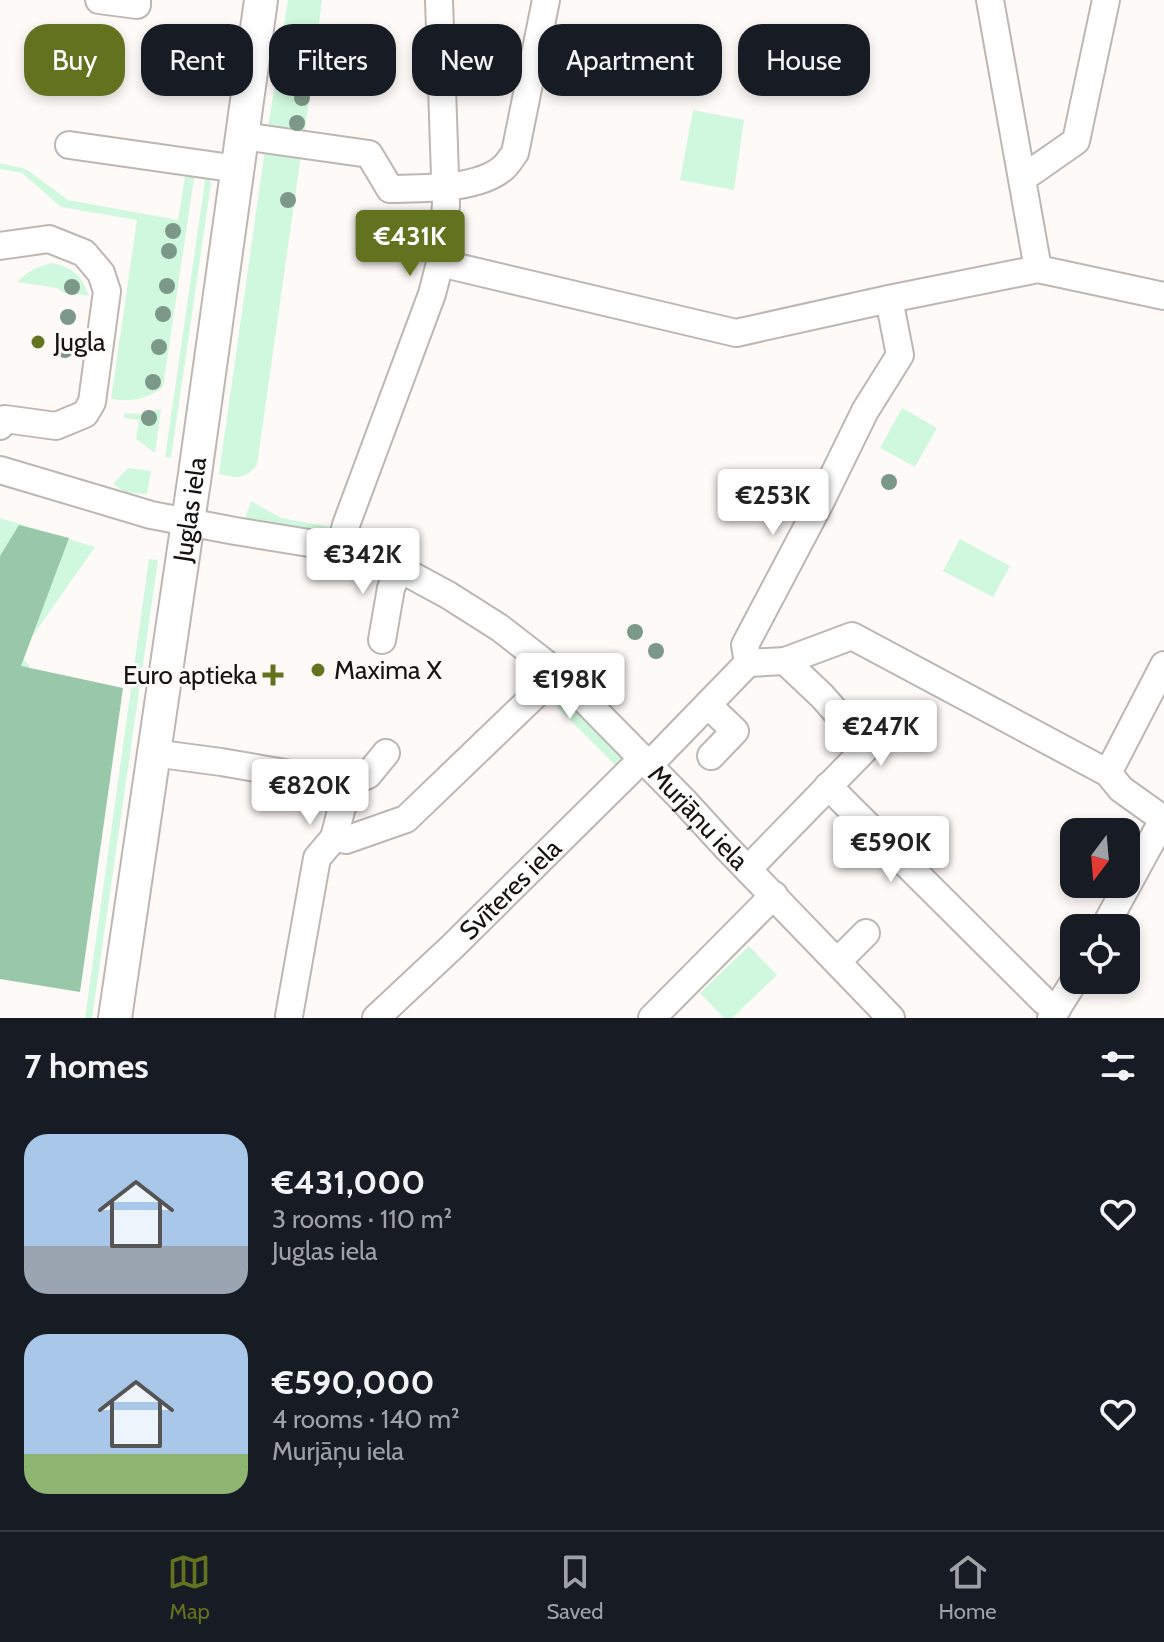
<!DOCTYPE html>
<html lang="en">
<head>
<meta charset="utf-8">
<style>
	:root { --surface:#171b24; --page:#242831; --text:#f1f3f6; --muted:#9ea1a6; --line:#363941; --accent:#63721e }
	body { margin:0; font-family:Cabin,sans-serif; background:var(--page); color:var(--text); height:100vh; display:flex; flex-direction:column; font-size:30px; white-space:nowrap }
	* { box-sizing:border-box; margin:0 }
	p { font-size:26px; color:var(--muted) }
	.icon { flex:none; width:44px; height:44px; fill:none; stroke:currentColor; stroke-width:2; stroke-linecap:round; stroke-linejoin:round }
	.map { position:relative; height:1018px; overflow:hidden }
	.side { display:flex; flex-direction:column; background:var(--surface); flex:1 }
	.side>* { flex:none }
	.top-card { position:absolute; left:24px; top:24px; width:1116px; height:72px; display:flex; gap:16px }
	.needle { width:52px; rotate:196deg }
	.fabs { position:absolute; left:1060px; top:818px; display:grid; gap:16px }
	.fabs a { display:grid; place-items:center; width:80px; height:80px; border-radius:16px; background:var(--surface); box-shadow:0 4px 12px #0003; font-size:40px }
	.price { position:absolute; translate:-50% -68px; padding:0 18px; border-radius:8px; background:#fff; color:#222; font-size:26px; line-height:52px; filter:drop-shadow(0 2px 4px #0008) }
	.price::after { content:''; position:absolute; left:50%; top:48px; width:24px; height:18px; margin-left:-12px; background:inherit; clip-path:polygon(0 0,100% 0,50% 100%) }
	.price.active { background:var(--accent); color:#fff }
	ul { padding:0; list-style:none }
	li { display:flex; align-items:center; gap:24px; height:200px; padding:0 24px }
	li span { display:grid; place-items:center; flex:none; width:224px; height:160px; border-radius:24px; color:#555 }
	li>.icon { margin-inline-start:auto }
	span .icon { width:96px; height:96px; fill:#fffc; stroke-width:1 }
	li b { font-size:34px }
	h2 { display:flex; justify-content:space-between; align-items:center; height:96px; padding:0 24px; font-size:34px }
	.tag { padding:0 28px; border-radius:24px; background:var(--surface); box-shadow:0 4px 12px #0003; font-size:28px; line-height:72px }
	.tag.active { background:var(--accent); color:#fff }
	.dock { display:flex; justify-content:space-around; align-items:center; height:112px; border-top:2px solid var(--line); background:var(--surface); font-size:22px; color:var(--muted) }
	.dock a { display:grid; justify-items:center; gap:4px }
	.dock .active { color:var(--accent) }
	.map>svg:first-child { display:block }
	.green { fill:#d0f8de }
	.forest { fill:#99c7a9 }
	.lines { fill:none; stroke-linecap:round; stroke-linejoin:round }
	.minor-casing { stroke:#bdb7b3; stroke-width:30 }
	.major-casing { stroke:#bdb7b3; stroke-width:36 }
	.minor { stroke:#fff; stroke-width:26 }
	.major { stroke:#fff; stroke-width:32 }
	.tree { fill:#7c9888 }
	.poi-dot { fill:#63721e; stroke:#fefaf8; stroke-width:3 }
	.labels { text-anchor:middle; stroke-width:6; stroke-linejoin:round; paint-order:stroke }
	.poi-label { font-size:26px; fill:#161412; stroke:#fefaf8; text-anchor:start }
	.street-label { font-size:26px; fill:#161412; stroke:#fefaf8 }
</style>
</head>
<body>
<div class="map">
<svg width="1164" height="1018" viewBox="0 0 1164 1018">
	<rect width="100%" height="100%" fill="#fefaf8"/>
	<!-- green -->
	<path class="green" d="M288,0H322L304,137L267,134Z
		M693,110L744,120L734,190L680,180Z
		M265,149L301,155L257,465C244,480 238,478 219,474Z
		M0,163L26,169L68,200L178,220L186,170L195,172L163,387C144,400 134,402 111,399L137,220L61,207L22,173L0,169Z
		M206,174H208L211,184L171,458L165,457Z
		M53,263C75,269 81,275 89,296L62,292L57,288L17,282C28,271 38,266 53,263Z
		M902,408L937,428L915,467L880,448Z
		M161,409L155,453L136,439L139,420L124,418V413L141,414Z
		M128,468L151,471L147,494L126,493L113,484Z
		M251,501L281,518L330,527L328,535L245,519Z
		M0,518L95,547L19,655L30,666L0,693Z
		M960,539L1010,566L993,597L943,571Z
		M149,559L158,560L92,1018H85Z
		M552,693L563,695L621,754L623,762L619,769L546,696Z
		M749,946L777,975L732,1018H724L700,993Z"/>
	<!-- forest -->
	<path class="forest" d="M19,525L69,538L21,666L123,688L80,992L0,979V556Z"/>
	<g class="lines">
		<!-- minor casing -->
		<g class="minor-casing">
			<g id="minor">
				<path d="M99,0L137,5V0"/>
				<path d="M990,0L1038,269"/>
				<path d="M243,136L369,154L390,189C422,188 478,190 503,168C507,165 511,158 515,153L546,0"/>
				<path d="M69,145L238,169"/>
				<path d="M1023,178L1076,141L1106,0"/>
				<path d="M0,246L49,239L84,253L101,273L107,291L92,402L85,414L56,426L5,419L0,426"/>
				<path d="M440,263L736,333L889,299L1038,269L1164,296"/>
				<path id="s1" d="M0,470L151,515L235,531L340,548L400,569L448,595L500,628L558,673L683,800L726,847L891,1018"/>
				<path d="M340,548L346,525L432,294L440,263L446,205L439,0"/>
				<path d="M382,640L391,588L400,569"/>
				<path d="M748,663L785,661L852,636L1108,773L1121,789L1163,819"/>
				<path d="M708,705L735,731L711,756"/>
				<path d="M153,753L221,762L348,784L334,838L317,858L289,1016"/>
				<path d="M649,765L748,663L745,645L819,505L865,411L900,355L889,299"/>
				<path d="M1108,773L1164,665"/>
				<path d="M348,784L368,775L386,753"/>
				<path d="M828,786L1044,1001L1057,1009"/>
				<path d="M334,838L346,840L406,819L558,673"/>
				<path d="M749,868L867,747L822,696L785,661"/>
				<path d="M1104,928L1164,818"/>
				<path d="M838,961L866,933"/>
				<path id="s2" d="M376,1018L453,946L643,758"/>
				<path d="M652,1018L774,895"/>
				<path d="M1051,1018L1075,980"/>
			</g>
		</g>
		<!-- major casing -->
		<g class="major-casing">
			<g id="major">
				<path id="s3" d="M115,1018L195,474L261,0"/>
			</g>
		</g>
		<!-- minor -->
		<use href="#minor" class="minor"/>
		<!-- major -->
		<use href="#major" class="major"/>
	</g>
	<!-- trees -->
	<g class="tree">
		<circle cx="772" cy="42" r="8"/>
		<circle cx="302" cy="98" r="8"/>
		<circle cx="297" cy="123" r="8"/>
		<circle cx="288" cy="200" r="8"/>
		<circle cx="173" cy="231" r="8"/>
		<circle cx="169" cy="251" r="8"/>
		<circle cx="167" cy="286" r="8"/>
		<circle cx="72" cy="287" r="8"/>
		<circle cx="163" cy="314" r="8"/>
		<circle cx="68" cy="317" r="8"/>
		<circle cx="159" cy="347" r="8"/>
		<circle cx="65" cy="350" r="8"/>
		<circle cx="153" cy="382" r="8"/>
		<circle cx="149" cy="418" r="8"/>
		<circle cx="889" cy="482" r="8"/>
		<circle cx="635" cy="632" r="8"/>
		<circle cx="656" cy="651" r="8"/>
	</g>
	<!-- markers -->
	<g class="poi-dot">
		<circle cx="38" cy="342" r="8"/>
		<circle cx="318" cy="670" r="8"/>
		<path d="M269 663h8v8h8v8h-8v8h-8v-8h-8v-8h8z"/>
	</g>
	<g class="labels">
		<!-- poi labels -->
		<g class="poi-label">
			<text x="54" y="351">Jugla</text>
			<text x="334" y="679">Maxima X</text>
			<text x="257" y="684" text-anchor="end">Euro aptieka</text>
		</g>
		<!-- street labels -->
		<g class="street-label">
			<text dy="9" stroke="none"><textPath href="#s3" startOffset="514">Juglas iela</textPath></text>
			<text dy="9" stroke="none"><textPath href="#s1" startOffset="804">Murjāņu iela</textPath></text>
			<text dy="9" stroke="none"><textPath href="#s2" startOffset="186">Svīteres iela</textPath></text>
		</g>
	</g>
</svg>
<div class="fabs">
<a><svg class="needle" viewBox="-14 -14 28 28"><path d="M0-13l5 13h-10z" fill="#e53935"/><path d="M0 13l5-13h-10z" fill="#9ea1a6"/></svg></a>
<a><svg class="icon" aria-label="locate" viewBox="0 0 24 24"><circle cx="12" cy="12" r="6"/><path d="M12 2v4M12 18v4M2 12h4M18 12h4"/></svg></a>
</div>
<b class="price active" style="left:410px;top:278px">€431K</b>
<b class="price" style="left:773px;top:537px">€253K</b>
<b class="price" style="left:363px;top:596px">€342K</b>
<b class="price" style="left:570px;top:721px">€198K</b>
<b class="price" style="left:881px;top:768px">€247K</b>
<b class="price" style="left:310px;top:827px">€820K</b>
<b class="price" style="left:891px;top:884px">€590K</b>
<div class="top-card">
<a class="tag active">Buy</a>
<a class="tag">Rent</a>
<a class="tag">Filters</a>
<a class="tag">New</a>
<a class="tag">Apartment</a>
<a class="tag">House</a>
</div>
</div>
<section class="side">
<h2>7 homes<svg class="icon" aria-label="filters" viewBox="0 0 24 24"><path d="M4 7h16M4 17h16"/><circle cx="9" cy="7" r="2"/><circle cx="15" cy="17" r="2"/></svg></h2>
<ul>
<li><span style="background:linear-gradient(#a9c7e8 70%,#9aa5b1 0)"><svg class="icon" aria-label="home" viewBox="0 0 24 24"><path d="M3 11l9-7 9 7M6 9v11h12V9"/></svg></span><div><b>€431,000</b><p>3 rooms · 110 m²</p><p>Juglas iela</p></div><svg class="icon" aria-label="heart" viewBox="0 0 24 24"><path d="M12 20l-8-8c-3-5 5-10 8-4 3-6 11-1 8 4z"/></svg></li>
<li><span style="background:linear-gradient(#a9c7e8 75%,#8fb573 0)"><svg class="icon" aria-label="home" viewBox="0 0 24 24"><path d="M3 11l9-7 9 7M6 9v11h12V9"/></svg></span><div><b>€590,000</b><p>4 rooms · 140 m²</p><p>Murjāņu iela</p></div><svg class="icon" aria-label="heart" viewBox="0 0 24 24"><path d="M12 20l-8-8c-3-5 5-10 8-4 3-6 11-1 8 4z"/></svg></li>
</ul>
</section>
<nav class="dock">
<a class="active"><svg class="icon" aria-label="map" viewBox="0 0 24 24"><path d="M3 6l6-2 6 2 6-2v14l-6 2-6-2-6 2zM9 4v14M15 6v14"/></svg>Map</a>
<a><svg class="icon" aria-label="saved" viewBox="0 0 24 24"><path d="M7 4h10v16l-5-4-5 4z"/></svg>Saved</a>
<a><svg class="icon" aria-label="home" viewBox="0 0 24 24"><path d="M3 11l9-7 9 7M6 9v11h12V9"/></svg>Home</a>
</nav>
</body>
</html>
